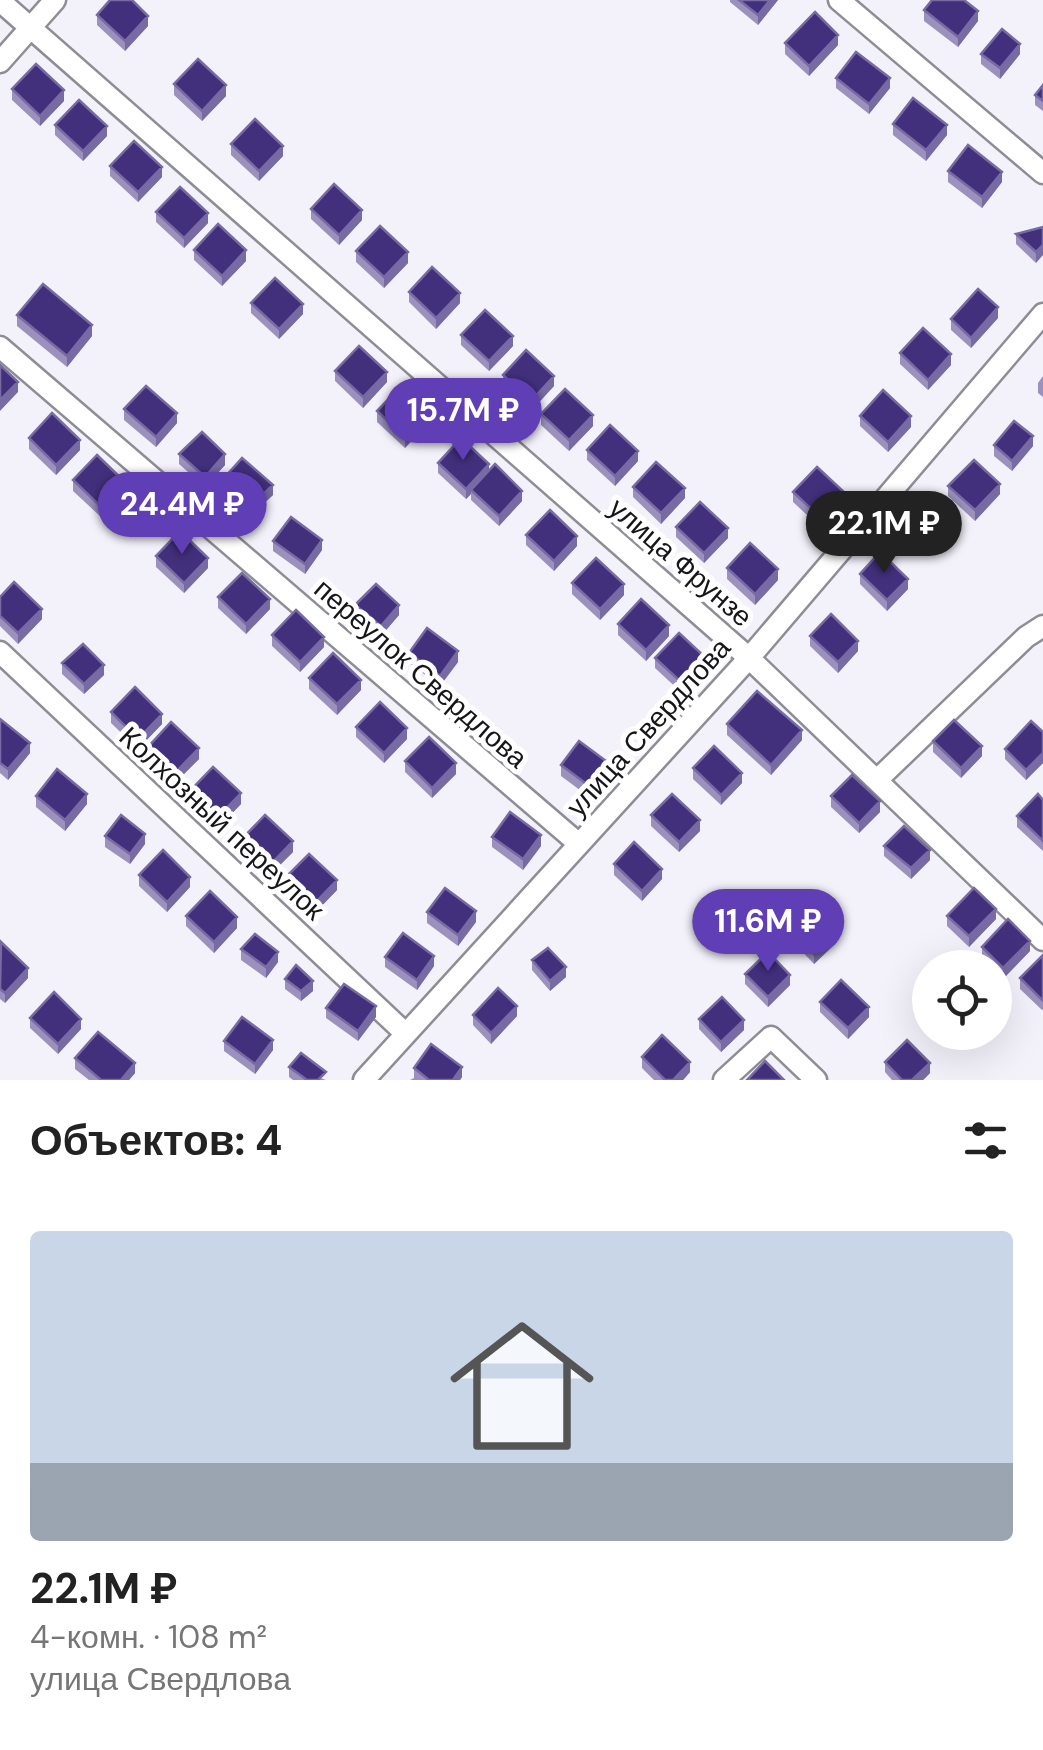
<!DOCTYPE html>
<html lang="ru">
<head>
<meta charset="utf-8">
<style>
	:root { --surface:#fff; --page:#f2f2f2; --text:#222; --muted:#767676; --line:#e0e0e0; --accent:#603eb6 }
	body { margin:0; font-family:"DM Sans",sans-serif; background:var(--page); color:var(--text); height:100vh; display:flex; flex-direction:column; font-size:38px; white-space:nowrap }
	* { box-sizing:border-box; margin:0 }
	p { font-size:32px; color:var(--muted) }
	.icon { flex:none; width:55px; height:55px; fill:none; stroke:currentColor; stroke-width:2; stroke-linecap:round; stroke-linejoin:round }
	.map { position:relative; height:1080px; overflow:hidden }
	.sheet { display:flex; flex-direction:column; background:var(--surface); flex:1 }
	.sheet>* { flex:none }
	.buttons { position:absolute; left:912px; top:950px; display:grid; gap:20px }
	.buttons a { display:grid; place-items:center; width:100px; height:100px; border-radius:50%; background:var(--surface); box-shadow:0 10px 40px #0002; font-size:50px }
	.price { position:absolute; translate:-50% -85px; padding:0 22px; border-radius:35px; background:var(--accent); color:#fff; font-size:32px; line-height:65px; filter:drop-shadow(0 2px 5px #0008) }
	.price::after { content:''; position:absolute; left:50%; top:60px; width:30px; height:22px; margin-left:-15px; background:inherit; clip-path:polygon(0 0,100% 0,50% 100%) }
	.price.active { background:#222; color:#fff }
	ul { padding:0; list-style:none }
	li { display:grid; align-content:center; gap:20px; height:530px; padding:0 30px }
	li+li { border-top:2px solid var(--line) }
	li span { display:grid; place-items:center; height:310px; border-radius:10px; color:#555 }
	li>.icon { margin-inline-start:auto }
	span .icon { width:180px; height:180px; fill:#fffc; stroke-width:1 }
	li b { font-size:42px }
	h2 { display:flex; justify-content:space-between; align-items:center; height:120px; padding:0 30px; font-size:42px }
	.map>svg:first-child { display:block }
	.lines { fill:none; stroke-linecap:round; stroke-linejoin:round }
	.street-casing { stroke:#8e8d95; stroke-width:25 }
	.street { stroke:#fff; stroke-width:20 }
	.wall { fill:#9b91bc }
	.shaded-wall { fill:#786aa3 }
	.building { fill:#43307d; stroke:#786aa3; stroke-width:2.5 }
	.labels { text-anchor:middle; stroke-width:10; stroke-linejoin:round; paint-order:stroke }
	.street-label { font-size:28px; fill:#161619; stroke:#fff }
</style>
</head>
<body>
<div class="map">
<svg width="1043" height="1080" viewBox="0 0 1043 1080">
	<rect width="100%" height="100%" fill="#f3f2fb"/>
	<g class="lines">
		<!-- street casing -->
		<g class="street-casing">
			<path id="street" d="M839,0L1043,173
				M0,1L749,658L1043,940
				M0,62L55,0
				M0,347L579,844
				M0,652L406,1034
				M877,780L1026,637L1043,626
				M364,1080L749,658L1043,314
				M724,1080L771,1037L816,1080"/>
		</g>
		<!-- street -->
		<use href="#street" class="street"/>
	</g>
	<!-- wall -->
	<path class="wall" d="M730,0H778L758,25L730,2Z
		M924,10L978,21L958,47L924,21Z
		M97,15L148,26L125,51L97,25Z
		M785,43L838,45L809,76L785,54Z
		M981,54H1020L1000,79L981,64Z
		M836,78L890,88L869,114L836,88Z
		M174,84L226,96L202,121L174,95Z
		M1043,85V111L1035,105V95Z
		M12,89L64,101L40,126L12,100Z
		M893,124L947,135L926,161L893,135Z
		M55,125L107,136L83,161L55,135Z
		M231,144L283,156L259,181L231,155Z
		M110,166L162,177L138,202L110,176Z
		M948,171L1002,182L982,208L948,182Z
		M311,209L362,220L339,245L311,219Z
		M156,212L208,223L184,248L156,222Z
		M1043,227L1036,263L1016,244V234Z
		M194,250L246,261L222,286L194,260Z
		M356,251L408,263L384,288L356,262Z
		M409,292L460,303L436,329L409,302Z
		M251,303L303,314L279,339L251,313Z
		M17,315L92,336L67,367L17,326Z
		M998,318L971,348L951,330V319Z
		M461,335L513,346L489,371L461,345Z
		M900,353L951,365L928,390L900,364Z
		M335,371L387,382L363,408L335,381Z
		M503,375L554,386L531,411L503,385Z
		M1043,376V397L1038,393V383Z
		M124,409L177,423L156,447L124,420Z
		M377,411L428,423L405,448L377,422Z
		M541,414L593,426L569,451L541,425Z
		M860,416L911,427L888,452L860,426Z
		M29,438L80,450L56,475L29,449Z
		M994,445L1033,446L1012,471L994,456Z
		M587,450L638,461L615,486L587,460Z
		M179,454L225,465L205,487L179,464Z
		M438,463L489,470L522,501L499,526L471,500V494L466,499L438,473Z
		M73,480L125,492L101,517L73,491Z
		M218,485L273,495L245,521L218,495Z
		M948,486L1000,494L975,521L948,496Z
		M633,487L685,498L661,524L633,497Z
		M793,492L845,503L821,528L793,502Z
		M676,527L728,538L704,563L676,537Z
		M908,528L949,535L931,555L908,538Z
		M526,535L577,546L554,571L526,545Z
		M273,541L322,550L305,574L273,551Z
		M156,556L208,568L184,593L156,567Z
		M727,568L778,580L755,605L727,579Z
		M860,574L908,589L887,611L860,584Z
		M572,583L624,595L600,620L572,594Z
		M0,597L42,619L18,644L0,626Z
		M218,597L270,609L246,634L218,608Z
		M355,605L399,615L381,636L355,616Z
		M618,624L669,636L646,661L618,635Z
		M272,635L324,647L300,672L272,646Z
		M810,636L858,651L838,673L810,646Z
		M409,653L458,662L440,686L409,663Z
		M655,658L707,669L683,694L655,668Z
		M62,663L104,675L84,694L62,674Z
		M309,678L361,690L337,715L309,689Z
		M111,712L162,724L138,749L111,723Z
		M0,719L30,753L8,780L0,773Z
		M727,724L802,740L771,775L727,735Z
		M356,727L407,739L384,763L356,737Z
		M1043,732V763L1026,780L1005,759V749Z
		M933,741L982,756L961,778L933,752Z
		M148,747L199,759L175,783L148,757Z
		M405,761L456,774L432,798L405,772Z
		M561,765L610,775L592,799L561,776Z
		M693,768L742,783L721,805L693,779Z
		M189,792L241,804L217,829L189,802Z
		M36,796L87,804L65,831L36,807Z
		M831,796L880,812L859,833L831,807Z
		M1043,800V851L1017,827V816Z
		M651,815L700,831L679,852L651,826Z
		M105,836L145,844L130,864L105,847Z
		M492,837L541,846L523,870L492,847Z
		M241,840L293,852L269,876L241,850Z
		M884,846L930,860L911,879L884,856Z
		M614,864L662,879L642,901L614,875Z
		M139,875L190,887L167,912L139,886Z
		M285,878L337,890L313,915L285,889Z
		M427,912L476,922L458,946L427,923Z
		M186,916L237,928L214,953L186,926Z
		M947,916L996,919L969,947L947,926Z
		M792,931L837,942L814,964L792,941Z
		M0,942L28,978L5,1003L0,999Z
		M982,947L1030,951L1003,979L995,971V968H992L982,957Z
		M241,949L278,962L266,978L241,960Z
		M1043,955V1009L1042,1010L1020,989V978Z
		M385,957L434,966L417,990L385,967Z
		M532,960L566,977L550,991L532,970Z
		M745,974L790,985L768,1007L745,984Z
		M285,979L313,991L301,1001L285,989Z
		M820,1002L869,1017L848,1039L820,1012Z
		M326,1008L376,1017L358,1041L326,1018Z
		M473,1015L517,1016L491,1044L473,1025Z
		M30,1018L81,1029L58,1054L30,1028Z
		M699,1019L744,1030L721,1052L699,1029Z
		M224,1041L273,1050L255,1074L224,1051Z
		M642,1057L690,1072L683,1080H654L642,1068Z
		M75,1058L135,1073L129,1080H89L75,1069Z
		M885,1062L930,1073L923,1080H892L885,1072Z
		M289,1067L326,1080H293L289,1077Z
		M414,1068L462,1077L460,1080H410L414,1078Z"/>
	<!-- shaded-wall -->
	<path class="shaded-wall" d="M770,0H778L758,25V15Z
		M978,11V21L958,47V37Z
		M148,16V26L125,51V41Z
		M838,35V45L809,76V66Z
		M1020,44V54L1000,79V68Z
		M890,78V88L869,114V104Z
		M226,85V96L202,121V111Z
		M64,90V101L40,126V116Z
		M947,125V135L926,161V150Z
		M107,126V136L83,161V151Z
		M283,146V156L259,181V171Z
		M162,167V177L138,202V192Z
		M1002,172V182L982,208V197Z
		M362,210V220L339,245V235Z
		M208,213V223L184,248V238Z
		M1043,245V255L1036,263V252Z
		M246,250V261L222,286V276Z
		M408,252V263L384,288V277Z
		M460,293V303L436,329V318Z
		M303,304V314L279,339V329Z
		M998,307V318L971,348V338Z
		M92,325V336L67,367V356Z
		M513,336V346L489,371V361Z
		M951,354V365L928,390V380Z
		M387,372V382L363,408V397Z
		M554,376V386L531,411V401Z
		M18,382V392L0,411V400Z
		M428,412V423L405,448V437Z
		M177,413V423L156,447V437Z
		M593,415V426L569,451V440Z
		M911,416V427L888,452V442Z
		M1033,436V446L1012,471V461Z
		M80,440V450L56,475V465Z
		M638,451V461L615,486V476Z
		M225,454V465L205,487V477Z
		M489,464V474L471,490V494L466,499V489Z
		M125,482V492L101,517V507Z
		M1000,484V494L975,521V510Z
		M273,485V495L245,521V511Z
		M685,488V498L661,524V513Z
		M522,491V501L499,526V516Z
		M845,493V503L821,528V518Z
		M949,525V535L931,555V545Z
		M728,528V538L704,563V553Z
		M577,536V546L554,571V561Z
		M322,540V550L305,574V564Z
		M208,558V568L184,593V583Z
		M778,569V580L755,605V594Z
		M908,579V589L887,611V600Z
		M624,584V595L600,620V609Z
		M270,599V609L246,634V624Z
		M399,605V615L381,636V626Z
		M42,609V619L18,644V633Z
		M669,625V636L646,661V650Z
		M324,637V647L300,672V662Z
		M858,641V651L838,673V662Z
		M458,651V662L440,686V676Z
		M707,659V669L683,694V684Z
		M104,665V675L84,694V684Z
		M361,680V690L337,715V704Z
		M162,714V724L138,749V739Z
		M407,728V739L384,763V753Z
		M802,730V740L771,775V765Z
		M30,743V753L8,780V769Z
		M982,746V756L961,778V768Z
		M199,748V759L175,783V773Z
		M1043,753V763L1026,780V770Z
		M456,763V774L432,798V788Z
		M610,764V775L592,799V788Z
		M742,773V783L721,805V795Z
		M241,793V804L217,829V818Z
		M87,794V804L65,831V820Z
		M880,801V812L859,833V823Z
		M700,820V831L679,852V842Z
		M145,834V844L130,864V854Z
		M541,835V846L523,870V859Z
		M293,841V852L269,876V866Z
		M930,850V860L911,879V868Z
		M662,869V879L642,901V891Z
		M190,877V887L167,912V902Z
		M337,880V890L313,915V905Z
		M996,909V919L969,947V936Z
		M476,911V922L458,946V935Z
		M237,917V928L214,953V942Z
		M837,932V942L814,964V954Z
		M1030,941V951L1003,979V968Z
		M278,952V962L266,978V967Z
		M434,956V966L417,990V980Z
		M566,967V977L550,991V981Z
		M28,968V978L5,1003V993Z
		M790,975V985L768,1007V997Z
		M313,981V991L301,1001V991Z
		M376,1006V1017L358,1041V1031Z
		M517,1006V1016L491,1044V1033Z
		M869,1007V1017L848,1039V1028Z
		M81,1019V1029L58,1054V1044Z
		M744,1020V1030L721,1052V1042Z
		M273,1040V1050L255,1074V1064Z
		M690,1062V1072L683,1080H673Z
		M135,1063V1073L129,1080H121Z
		M930,1063V1073L923,1080H912Z
		M462,1067V1077L460,1080H453Z"/>
	<!-- building -->
	<path class="building" d="M110,0H132L148,16L125,41L97,15Z
		M739,0H770L758,15Z
		M932,0H964L978,11L958,37L924,10Z
		M815,12L838,35L809,66L785,43Z
		M1002,29L1020,44L1000,68L981,54Z
		M856,52L890,78L869,104L836,78Z
		M198,59L226,85L202,111L174,84Z
		M36,64L64,90L40,116L12,89Z
		M1043,85V101L1035,95Z
		M913,98L947,125L926,150L893,124Z
		M79,100L107,126L83,151L55,125Z
		M255,119L283,146L259,171L231,144Z
		M134,141L162,167L138,192L110,166Z
		M968,145L1002,172L982,197L948,171Z
		M334,184L362,210L339,235L311,209Z
		M180,187L208,213L184,238L156,212Z
		M218,224L246,250L222,276L194,250Z
		M380,226L408,252L384,277L356,251Z
		M1043,227V245L1036,252L1016,234Z
		M432,267L460,293L436,318L409,292Z
		M275,278L303,304L279,329L251,303Z
		M43,284L92,325L67,356L17,315Z
		M978,289L998,307L971,338L951,319Z
		M485,310L513,336L489,361L461,335Z
		M923,328L951,354L928,380L900,353Z
		M359,346L387,372L363,397L335,371Z
		M526,350L554,376L531,401L503,375Z
		M0,365L18,382L0,400Z
		M146,386L177,413L156,437L124,409Z
		M401,386L428,412L405,437L377,411Z
		M565,389L593,415L569,440L541,414Z
		M883,390L911,416L888,442L860,416Z
		M52,413L80,440L56,465L29,438Z
		M1014,421L1033,436L1012,461L994,445Z
		M610,425L638,451L615,476L587,450Z
		M202,432L225,454L205,477L179,454Z
		M461,438L489,464L466,489L438,463Z
		M97,455L125,482L101,507L73,480Z
		M242,458L273,485L245,511L218,485Z
		M974,460L1000,484L975,510L948,486Z
		M656,462L685,488L661,513L633,487Z
		M495,464L522,491L499,516L471,490Z
		M817,467L845,493L821,518L793,492Z
		M700,502L728,528L704,553L676,527Z
		M928,508L949,525L931,545L908,528Z
		M550,510L577,536L554,561L526,535Z
		M291,517L322,540L305,564L273,541Z
		M180,531L208,558L184,583L156,556Z
		M750,543L778,569L755,594L727,568Z
		M880,552L908,579L887,600L860,574Z
		M596,558L624,584L600,609L572,583Z
		M242,573L270,599L246,624L218,597Z
		M14,582L42,609L18,633L0,616V597Z
		M376,584L399,605L381,626L355,605Z
		M641,599L669,625L646,650L618,624Z
		M296,610L324,637L300,662L272,635Z
		M831,614L858,641L838,662L810,636Z
		M427,628L458,651L440,676L409,653Z
		M679,633L707,659L683,684L655,658Z
		M83,644L104,665L84,684L62,663Z
		M333,653L361,680L337,704L309,678Z
		M135,687L162,714L138,739L111,712Z
		M757,691L802,730L771,765L727,724Z
		M380,702L407,728L384,753L356,727Z
		M0,719L30,743L8,769L0,763Z
		M954,720L982,746L961,768L933,741Z
		M1031,721L1043,732V753L1026,770L1005,749Z
		M171,722L199,748L175,773L148,747Z
		M429,737L456,763L432,788L405,761Z
		M579,741L610,764L592,788L561,765Z
		M714,746L742,773L721,795L693,768Z
		M213,767L241,793L217,818L189,792Z
		M57,769L87,794L65,820L36,796Z
		M852,775L880,801L859,823L831,796Z
		M672,794L700,820L679,842L651,815Z
		M1038,794L1043,800V841L1017,816Z
		M510,812L541,835L523,859L492,837Z
		M121,815L145,834L130,854L105,836Z
		M265,815L293,841L269,866L241,840Z
		M904,826L930,850L911,868L884,846Z
		M634,842L662,869L642,891L614,864Z
		M163,850L190,877L167,902L139,875Z
		M309,854L337,880L313,905L285,878Z
		M445,888L476,911L458,935L427,912Z
		M974,888L996,909L969,936L947,916Z
		M210,891L237,917L214,942L186,916Z
		M815,909L837,932L814,954L792,931Z
		M1008,919L1030,941L1003,968L982,947Z
		M403,933L434,956L417,980L385,957Z
		M255,934L278,952L266,967L241,949Z
		M1,942L28,968L5,993L0,989Z
		M548,948L566,967L550,981L532,960Z
		M768,952L790,975L768,997L745,974Z
		M1043,955V998L1042,1000L1020,978Z
		M296,965L313,981L301,991L285,979Z
		M841,980L869,1007L848,1028L820,1002Z
		M344,984L376,1006L358,1031L326,1008Z
		M498,988L517,1006L491,1033L473,1015Z
		M54,992L81,1019L58,1044L30,1018Z
		M722,997L744,1020L721,1042L699,1019Z
		M242,1017L273,1040L255,1064L224,1041Z
		M98,1032L135,1063L121,1080H101L75,1058Z
		M662,1035L690,1062L673,1080H665L642,1057Z
		M907,1040L930,1063L912,1080H902L885,1062Z
		M431,1044L462,1067L453,1080H429L414,1068Z
		M301,1053L326,1072L318,1080H307L289,1067Z
		M765,1061L784,1080H747Z"/>
	<g class="labels">
		<!-- street labels -->
		<g class="street-label">
			<text transform="translate(681 562) rotate(41)" y="10">улица Фрунзе</text>
			<text transform="translate(421 673) rotate(41)" y="10">переулок Свердлова</text>
			<text transform="translate(648 727) rotate(-48)" y="10">улица Свердлова</text>
			<text transform="translate(222 823) rotate(43)" y="10">Колхозный переулок</text>
		</g>
	</g>
</svg>
<div class="buttons">
<a><svg class="icon" aria-label="locate" viewBox="0 0 24 24"><circle cx="12" cy="12" r="6"/><path d="M12 2v4M12 18v4M2 12h4M18 12h4"/></svg></a>
</div>
<b class="price" style="left:463px;top:463px">15.7M ₽</b>
<b class="price" style="left:182px;top:557px">24.4M ₽</b>
<b class="price active" style="left:884px;top:576px">22.1M ₽</b>
<b class="price" style="left:768px;top:974px">11.6M ₽</b>
</div>
<section class="sheet">
<h2>Объектов: 4<svg class="icon" aria-label="filters" viewBox="0 0 24 24"><path d="M4 7h16M4 17h16"/><circle cx="9" cy="7" r="2"/><circle cx="15" cy="17" r="2"/></svg></h2>
<ul>
<li><span style="background:linear-gradient(#c9d6e8 75%,#9aa5b1 0)"><svg class="icon" aria-label="home" viewBox="0 0 24 24"><path d="M3 11l9-7 9 7M6 9v11h12V9"/></svg></span><div><b>22.1M ₽</b><p>4-комн. · 108 m²</p><p>улица Свердлова</p></div></li>
</ul>
</section>
</body>
</html>
